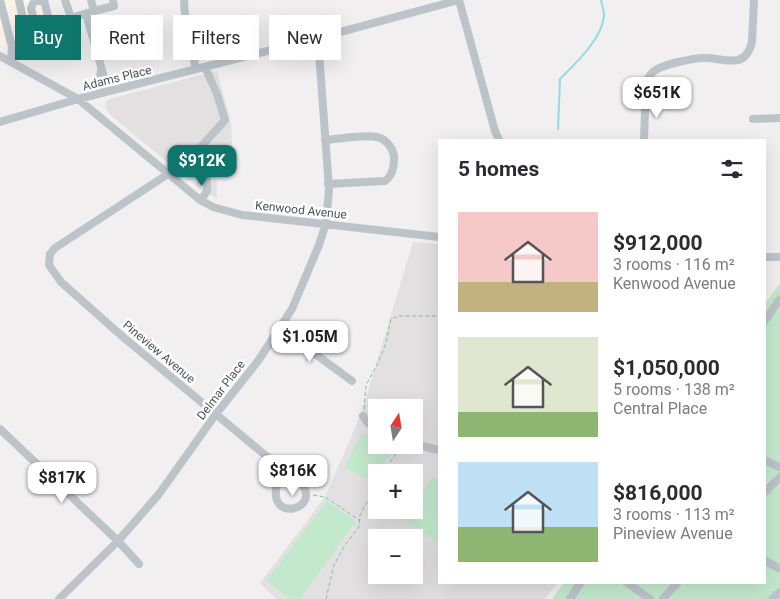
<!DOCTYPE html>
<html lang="en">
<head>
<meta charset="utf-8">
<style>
	:root { --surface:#fff; --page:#f2f2f3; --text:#2b2b33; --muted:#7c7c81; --accent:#0f766e }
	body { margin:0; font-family:Roboto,sans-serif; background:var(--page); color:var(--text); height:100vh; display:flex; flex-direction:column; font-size:19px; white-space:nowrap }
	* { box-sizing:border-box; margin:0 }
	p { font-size:16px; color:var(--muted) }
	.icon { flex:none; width:28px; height:28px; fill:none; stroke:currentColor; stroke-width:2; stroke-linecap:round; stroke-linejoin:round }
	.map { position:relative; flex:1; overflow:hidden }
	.drawer { position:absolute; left:438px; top:139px; width:328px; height:445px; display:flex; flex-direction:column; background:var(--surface); border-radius:0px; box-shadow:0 5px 20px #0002 }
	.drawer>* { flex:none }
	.banner { position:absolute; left:15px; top:15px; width:348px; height:45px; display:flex; gap:10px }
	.needle { width:32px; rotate:12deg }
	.controls { position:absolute; left:368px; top:399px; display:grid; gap:10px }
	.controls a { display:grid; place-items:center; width:55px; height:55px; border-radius:0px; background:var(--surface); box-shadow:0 5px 20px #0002; font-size:25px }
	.price { position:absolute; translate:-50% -42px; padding:0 11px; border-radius:10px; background:#fff; color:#222; font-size:16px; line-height:32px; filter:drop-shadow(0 1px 2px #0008) }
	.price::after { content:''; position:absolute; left:50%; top:30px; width:15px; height:11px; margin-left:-8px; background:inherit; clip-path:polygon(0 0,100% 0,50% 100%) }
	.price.on { background:var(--accent); color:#fff }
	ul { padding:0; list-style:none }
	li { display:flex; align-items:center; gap:15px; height:125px; padding:0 20px }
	li span { display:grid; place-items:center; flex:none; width:140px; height:100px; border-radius:0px; color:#555 }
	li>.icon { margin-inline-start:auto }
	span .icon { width:60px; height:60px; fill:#fffc; stroke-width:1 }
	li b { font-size:21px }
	h2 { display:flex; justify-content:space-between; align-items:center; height:60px; padding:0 20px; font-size:21px }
	.tag { padding:0 18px; border-radius:0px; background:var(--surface); box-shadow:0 5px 20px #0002; font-size:18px; line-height:45px }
	.tag.on { background:var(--accent); color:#fff }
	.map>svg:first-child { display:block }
	.commercial { fill:#faf3ea }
	.education { fill:#e2e0e0; fill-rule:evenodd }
	.green { fill:#c3e9cd }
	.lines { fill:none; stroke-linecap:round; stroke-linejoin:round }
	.stream { stroke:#95dae1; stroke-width:2 }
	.path { stroke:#7fc399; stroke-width:1; stroke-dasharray:4 2.5; stroke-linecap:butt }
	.minor { stroke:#bcc4ca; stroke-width:8 }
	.labels { text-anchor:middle; stroke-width:5; stroke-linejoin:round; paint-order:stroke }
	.street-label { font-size:12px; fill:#49545a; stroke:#fff }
</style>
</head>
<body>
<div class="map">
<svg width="780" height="599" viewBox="0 0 780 599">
	<rect width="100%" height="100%" fill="#f1efef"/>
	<!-- commercial -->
	<path class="commercial" d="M0,0H48L55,29L19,54L0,44Z"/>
	<!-- education -->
	<path class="education" d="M217,71L231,122L233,159L216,160L217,198L200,189L109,114L105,106L106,102L109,99Z
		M413,242L439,244V582L557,583L545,599H276L260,583L325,497L361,414ZM376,408H414V445H376ZM376,472H414V510H376ZM376,538H414V575H376Z"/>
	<!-- green -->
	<path class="green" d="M780,283V599H552L564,583L764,582V305Z
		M362,433L376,441V445H383L392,450L380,472H376V479L374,483L344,467Z
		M433,477L439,481V544L402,518L408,510H414V503Z
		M327,501L356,521L300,599H290L266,581Z"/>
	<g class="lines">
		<!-- stream -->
		<path class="stream" d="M558,129L560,79C575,64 603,38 604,15C604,11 602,5 601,0"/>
		<!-- path -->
		<path class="path" d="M364,409L366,385L378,363L386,343L391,319L399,316H439
			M382,472L394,457L400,445
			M313,495L325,497L359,520
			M326,599L334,565L345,545L359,527L360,515L376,485"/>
		<!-- minor -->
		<path class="minor" d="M0,0L12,47L11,62
			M19,0L26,35L51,28L44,0
			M65,0L71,18L94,11
			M91,0L94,11L114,6L113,0
			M184,0L185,16L196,69
			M459,0L495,131L499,140
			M86,14L108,91
			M37,32L31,8L34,2L41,0
			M0,56L78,99L200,200L213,207L242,215L439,237
			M100,93L99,85L101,70
			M753,119L780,118
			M0,122L78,99L318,38L459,0
			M325,140C339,139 365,134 377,137C387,139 395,151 394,160C394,169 392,176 385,181L328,184
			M644,140L646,85C647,81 649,75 653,72C660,65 696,57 706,58C716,58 727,62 738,60C746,58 750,50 752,42L754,0
			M201,148L207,159V191L201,200
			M168,174L55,248L50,254L49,265L61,282L123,337L283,470
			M173,178L225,120L217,94L205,67
			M764,257H780
			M764,322L780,299
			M280,328L352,381
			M363,416L368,423L376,428
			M0,429L118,541L139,564
			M414,444L439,450
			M764,460L779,467
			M283,470C289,474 297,479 302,484C320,509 272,522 276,489C277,482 281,476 283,470Z
			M764,493L780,477
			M764,560L780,569
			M626,582L650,599
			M59,599L118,541L159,494L216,414L258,361L292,309L319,245L326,223L329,189L318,38
			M570,599L581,582
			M663,599L678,582
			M772,599L780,592"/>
	</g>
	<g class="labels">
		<!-- street labels -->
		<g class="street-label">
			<text transform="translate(117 78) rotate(-14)" y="4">Adams Place</text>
			<text transform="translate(301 210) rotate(6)" y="4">Kenwood Avenue</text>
			<text transform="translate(159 352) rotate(40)" y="4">Pineview Avenue</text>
			<text transform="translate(221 390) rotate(-53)" y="4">Delmar Place</text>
		</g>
	</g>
</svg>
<div class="controls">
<a><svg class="needle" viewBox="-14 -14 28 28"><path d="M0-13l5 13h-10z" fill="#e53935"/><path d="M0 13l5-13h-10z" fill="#7c7c81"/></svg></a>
<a>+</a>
<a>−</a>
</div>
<b class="price" style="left:657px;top:119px">$651K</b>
<b class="price on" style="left:202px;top:187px">$912K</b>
<b class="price" style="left:310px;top:363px">$1.05M</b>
<b class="price" style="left:293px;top:497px">$816K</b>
<b class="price" style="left:62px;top:504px">$817K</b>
<div class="banner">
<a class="tag on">Buy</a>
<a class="tag">Rent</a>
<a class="tag">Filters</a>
<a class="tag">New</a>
</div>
<section class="drawer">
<h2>5 homes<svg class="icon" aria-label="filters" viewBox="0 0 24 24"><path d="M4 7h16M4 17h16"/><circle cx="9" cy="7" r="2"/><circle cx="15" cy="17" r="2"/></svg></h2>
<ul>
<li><span style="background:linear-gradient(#f6c9c9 70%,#c2b280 0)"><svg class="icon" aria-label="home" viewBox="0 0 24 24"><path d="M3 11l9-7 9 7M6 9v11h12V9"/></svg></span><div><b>$912,000</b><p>3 rooms · 116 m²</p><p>Kenwood Avenue</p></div></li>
<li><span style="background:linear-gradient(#dfe7d0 75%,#8fb573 0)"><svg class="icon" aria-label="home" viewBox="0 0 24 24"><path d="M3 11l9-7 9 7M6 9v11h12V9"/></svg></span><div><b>$1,050,000</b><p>5 rooms · 138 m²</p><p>Central Place</p></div></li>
<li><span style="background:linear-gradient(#bfe0f5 65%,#8fb573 0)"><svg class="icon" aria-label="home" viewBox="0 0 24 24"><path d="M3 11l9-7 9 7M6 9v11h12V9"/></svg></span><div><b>$816,000</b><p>3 rooms · 113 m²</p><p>Pineview Avenue</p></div></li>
</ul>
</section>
</div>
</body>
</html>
